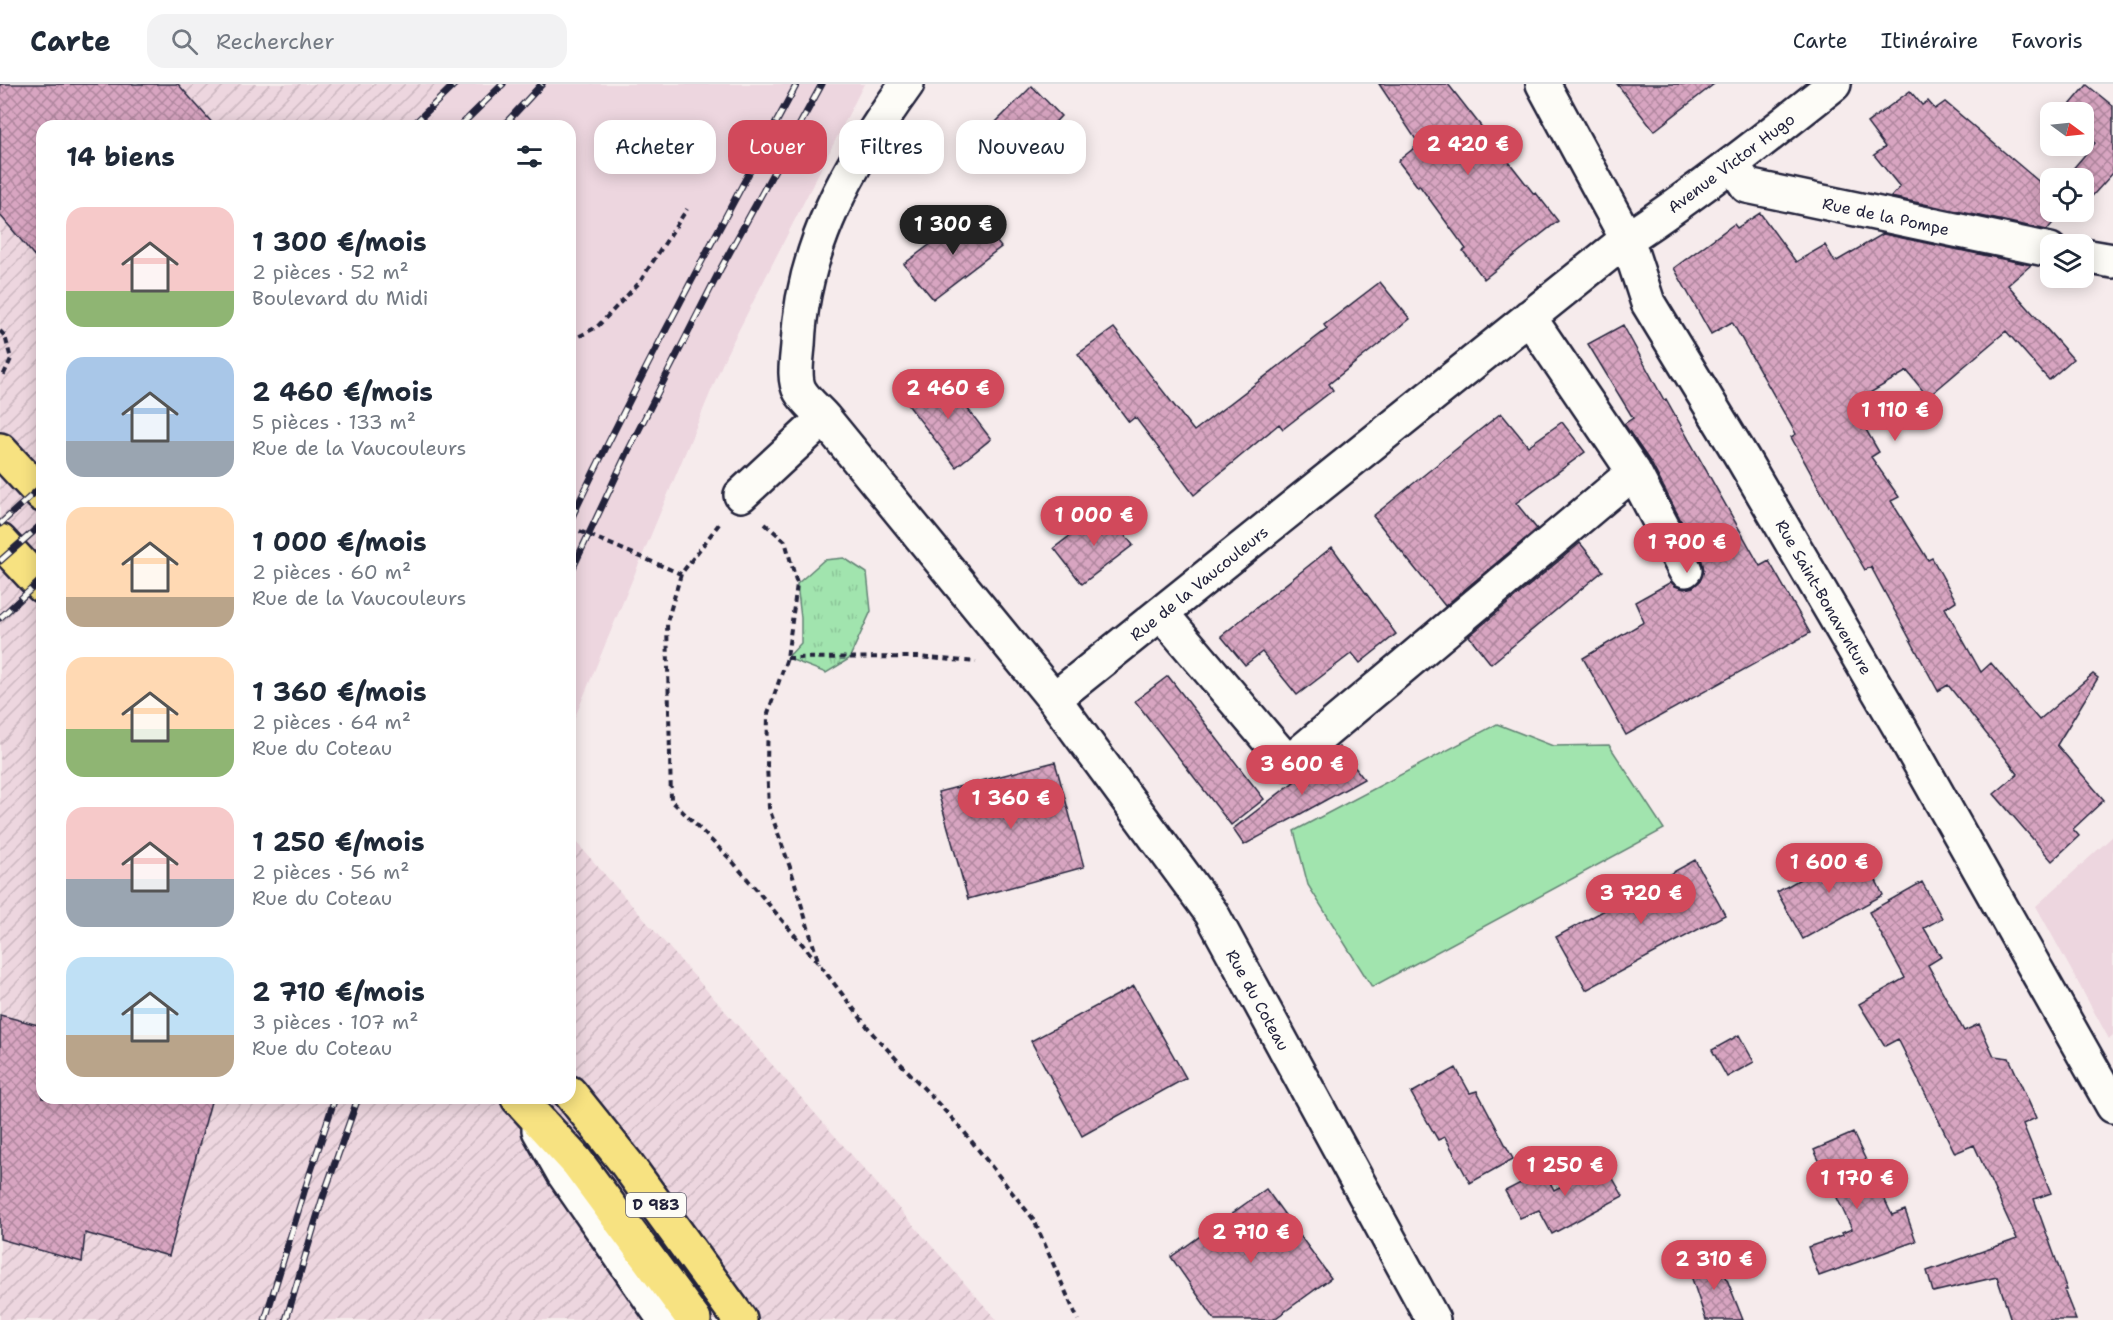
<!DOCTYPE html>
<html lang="fr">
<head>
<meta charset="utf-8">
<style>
	:root { --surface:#fff; --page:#f2f2f3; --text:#1f2937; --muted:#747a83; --line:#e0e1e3; --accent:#d1495b }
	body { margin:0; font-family:"Shantell Sans",sans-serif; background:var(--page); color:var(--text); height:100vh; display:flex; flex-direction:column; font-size:22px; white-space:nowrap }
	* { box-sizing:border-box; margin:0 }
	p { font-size:20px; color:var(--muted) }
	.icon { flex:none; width:33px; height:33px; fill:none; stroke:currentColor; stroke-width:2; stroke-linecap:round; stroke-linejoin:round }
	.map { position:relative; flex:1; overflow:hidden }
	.sheet { position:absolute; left:36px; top:36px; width:540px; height:984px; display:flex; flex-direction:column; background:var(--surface); border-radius:18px; box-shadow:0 3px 15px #0003 }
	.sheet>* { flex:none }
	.hud { position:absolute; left:594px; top:36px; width:570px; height:54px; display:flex; gap:12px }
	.needle { width:39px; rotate:105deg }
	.controls { position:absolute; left:2040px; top:18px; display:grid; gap:12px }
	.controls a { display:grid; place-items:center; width:54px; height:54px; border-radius:12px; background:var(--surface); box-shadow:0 3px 15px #0003; font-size:30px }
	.price { position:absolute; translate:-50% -51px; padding:0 14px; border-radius:21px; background:var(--accent); color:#fff; font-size:20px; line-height:39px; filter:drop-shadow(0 2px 3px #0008) }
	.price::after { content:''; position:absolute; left:50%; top:36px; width:18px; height:14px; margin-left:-9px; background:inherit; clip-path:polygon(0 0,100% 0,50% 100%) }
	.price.active { background:#222; color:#fff }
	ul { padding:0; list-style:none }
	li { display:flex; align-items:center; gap:18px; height:150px; padding:0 30px }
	li span { display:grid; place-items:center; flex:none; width:168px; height:120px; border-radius:18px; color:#555 }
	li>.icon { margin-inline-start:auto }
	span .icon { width:72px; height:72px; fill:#fffc; stroke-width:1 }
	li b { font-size:26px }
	h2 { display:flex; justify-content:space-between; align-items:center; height:72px; padding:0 30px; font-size:26px }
	.pill { padding:0 21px; border-radius:18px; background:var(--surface); box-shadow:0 3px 15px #0003; font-size:21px; line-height:54px }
	.pill.active { background:var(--accent); color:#fff }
	header { display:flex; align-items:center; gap:36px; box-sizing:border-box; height:84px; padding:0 30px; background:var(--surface); border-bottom:2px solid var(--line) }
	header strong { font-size:28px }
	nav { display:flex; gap:33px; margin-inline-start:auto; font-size:21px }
	.search { width:420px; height:54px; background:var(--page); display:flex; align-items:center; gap:15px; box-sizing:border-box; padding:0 21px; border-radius:18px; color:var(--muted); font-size:22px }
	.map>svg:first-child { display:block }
	.built { fill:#edd6df }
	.industrial { fill:url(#industrial-furrows) }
	.park { fill:url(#park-tufts); stroke:#628374; stroke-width:1.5 }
	.garden { fill:#a1e4ae; stroke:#628374; stroke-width:1.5 }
	.building { fill:url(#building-cross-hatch); stroke:#22223b; stroke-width:1.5 }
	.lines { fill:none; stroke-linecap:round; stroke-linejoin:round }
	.minor-casing { stroke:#22223b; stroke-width:38 }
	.secondary-casing { stroke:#22223b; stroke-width:38 }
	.primary-casing { stroke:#22223b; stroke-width:38 }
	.path { stroke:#22223b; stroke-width:4; stroke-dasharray:6 4.5; stroke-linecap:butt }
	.minor { stroke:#fdfcf7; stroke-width:33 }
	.secondary { stroke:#fdfcf7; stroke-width:33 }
	.primary { stroke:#f7e281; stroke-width:33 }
	.rail-casing { stroke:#22223b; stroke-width:7 }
	.rail { stroke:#fdfcf7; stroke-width:4.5; stroke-dasharray:14; stroke-linecap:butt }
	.labels { text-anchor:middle; stroke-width:6; stroke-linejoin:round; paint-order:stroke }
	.shield { fill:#fdfcf7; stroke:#646373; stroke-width:1.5 }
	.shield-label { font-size:15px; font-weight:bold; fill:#22223b }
	.street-label { font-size:16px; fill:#22223b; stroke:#fdfcf7 }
</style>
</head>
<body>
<header>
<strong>Carte</strong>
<div class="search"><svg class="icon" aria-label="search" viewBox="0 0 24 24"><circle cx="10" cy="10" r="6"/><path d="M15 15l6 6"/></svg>Rechercher</div>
<nav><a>Carte</a><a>Itinéraire</a><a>Favoris</a></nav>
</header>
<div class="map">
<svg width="2113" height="1236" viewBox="0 0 2113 1236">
	<defs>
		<pattern id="industrial-furrows" width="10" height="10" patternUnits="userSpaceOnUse" patternTransform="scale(1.5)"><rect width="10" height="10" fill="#edd6df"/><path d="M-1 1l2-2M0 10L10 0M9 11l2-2" fill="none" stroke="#cbb7c0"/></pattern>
		<pattern id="park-tufts" width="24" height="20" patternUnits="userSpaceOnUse" patternTransform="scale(1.5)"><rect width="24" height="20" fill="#a1e4ae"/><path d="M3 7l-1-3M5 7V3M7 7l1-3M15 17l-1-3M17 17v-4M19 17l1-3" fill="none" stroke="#8ac397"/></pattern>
		<pattern id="building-cross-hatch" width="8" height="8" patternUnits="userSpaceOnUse" patternTransform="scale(1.5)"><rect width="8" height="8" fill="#d8a5c1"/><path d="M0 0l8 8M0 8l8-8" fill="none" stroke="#af869e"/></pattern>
	</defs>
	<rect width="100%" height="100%" fill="#f6ebec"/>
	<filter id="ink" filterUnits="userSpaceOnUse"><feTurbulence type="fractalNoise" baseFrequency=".0167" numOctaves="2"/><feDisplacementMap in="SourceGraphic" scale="12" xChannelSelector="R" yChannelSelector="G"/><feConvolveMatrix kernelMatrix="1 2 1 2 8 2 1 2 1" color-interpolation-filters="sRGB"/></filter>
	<g filter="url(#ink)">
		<!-- built -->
		<path class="built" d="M457,0H864L726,271L570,645V42H424Z
			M2113,752V951L2109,955L2036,822Z"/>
		<!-- industrial -->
		<path class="industrial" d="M0,0H457L424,42H42V1014H570V751L997,1236H0Z"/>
		<!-- park -->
		<path class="park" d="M844,474L867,489L871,527L849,575L826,589L787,574L801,559V534L797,500L824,476Z"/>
		<!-- garden -->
		<path class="garden" d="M1497,640L1553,662L1609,661L1664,745L1372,903L1308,801L1294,747Z"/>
		<!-- building -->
		<path class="building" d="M0,0H178L215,42H42V181L0,131Z
			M1379,0H1448L1534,110L1536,109L1558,137L1484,195L1463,167L1466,165L1419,101L1418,103L1398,77L1419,60Z
			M1617,0H1714L1654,47Z
			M2087,1L2113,22V89L2085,120L2084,119V94H2065L2095,59L2084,50V28H2064Z
			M1032,2L1061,32L1026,69L995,39Z
			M1910,7L1922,21L1928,17L1935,25L1945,18L2050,107V128H2062L2047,146L1891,113L1900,103L1874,71L1885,63L1867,39Z
			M973,128L1001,163L933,215L904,180Z
			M1760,129L1796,178L1825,161L1835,178L1883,150L2031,181L2008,201L2073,275L2049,296L2006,247L1928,313L1907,287L1851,320L1879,368L1871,373L1899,413L1891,417L1928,476L1932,474L1956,517L1945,524L1981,588L1991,579L2039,636L2093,590L2098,594L2057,661L2104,716L2073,745L2079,752L2052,777L1994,710L2018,690L1948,601L1938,607L1871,483L1865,486L1841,444L1791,353L1796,350L1732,238L1711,250L1674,184L1734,140L1737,144Z
			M1380,198L1410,235L1329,300L1333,306L1283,345L1279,340L1194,411L1135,333L1129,338L1078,270L1114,244L1194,347L1327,245L1324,241Z
			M1623,241L1664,316L1666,315L1760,482L1769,477L1810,549L1626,651L1583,574L1644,538L1635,518L1671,498L1675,502L1684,505L1693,503L1700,497L1704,486L1702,477L1651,379L1624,340L1633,334L1588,260Z
			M941,290L991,355L956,383L905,317Z
			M1501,329L1528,362L1562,338L1585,368L1516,419L1537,445L1445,522L1373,432Z
			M1105,425L1133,461L1082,500L1054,464Z
			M1580,459L1603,487L1491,580L1469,552Z
			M1332,463L1396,550L1360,579L1352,569L1297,611L1262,568L1245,581L1221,552Z
			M1168,592L1264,715L1231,741L1135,617Z
			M1339,663L1364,695L1244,761L1233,745Z
			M1055,678L1084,783L968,815L938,708Z
			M1852,766L1864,787L1870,784L1883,811L1803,855L1777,808Z
			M1695,776L1725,831L1586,906L1556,853Z
			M1922,798L1942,834L1924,844L1941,873L1928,881L1964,947L1979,940L1994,972L2009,974L2036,1034L2023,1040L2051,1109L2034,1115L2067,1206H2064L2076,1236H2011L1997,1193L1933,1208L1927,1187L2017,1155L1974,1061L1955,1069L1898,955L1885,962L1859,920L1905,894L1869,828Z
			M1134,902L1186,994L1082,1052L1031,957Z
			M0,931L42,942V1014H212L169,1172L85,1149L82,1178L0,1155Z
			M1739,951L1754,978L1727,993L1712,966Z
			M1456,984L1470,1009L1477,1007L1513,1075L1470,1099L1445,1053L1438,1056L1411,1009Z
			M1853,1049L1892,1131L1905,1126L1916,1157L1819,1192L1808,1163L1843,1151L1842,1149L1852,1145L1814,1066Z
			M1604,1079L1623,1112L1552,1150L1539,1126L1520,1134L1505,1107L1544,1087L1554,1106Z
			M1266,1105L1331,1194L1273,1236H1215L1171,1173Z
			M1717,1170L1743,1236H1706L1688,1183Z"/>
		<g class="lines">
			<!-- minor casing -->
			<g class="minor-casing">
				<path id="minor" d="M907,0C850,79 802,162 798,261C797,275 793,295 800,307C805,316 817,326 824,334L1054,615L1212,830L1433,1236
					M1543,0L1627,155L1648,219L1743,375L1900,644L2113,1022
					M1732,80L1747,102L2050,166
					M2084,172L2113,177
					M1634,388L1685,486
					M741,411L824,334
					M1161,529L1288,679L1634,388L1529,233
					M1054,615L1627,155C1699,107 1766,54 1834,0"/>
			</g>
			<!-- secondary casing -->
			<g class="secondary-casing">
				<path id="secondary" d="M539,1046L564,1090L665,1236"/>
			</g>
			<!-- primary casing -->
			<g class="primary-casing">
				<path id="primary" d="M0,366L42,411
					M0,457L42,502
					M570,1009L626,1079L740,1236
					M518,1014L577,1078L694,1236"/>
			</g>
			<!-- path -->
			<path class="path" d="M0,247L5,252L11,275L3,292
				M570,257L597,243L639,199L687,125
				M719,440L681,490L667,538L671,716L733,778L819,880L873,950L961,1044L1034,1136L1078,1236
				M765,440L785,457L797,500L787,574L768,629L767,681L769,724L791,786L819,880
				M570,443L681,490
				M787,574L918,573L976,578"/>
			<!-- minor -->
			<use href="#minor" class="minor"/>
			<!-- secondary -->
			<use href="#secondary" class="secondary"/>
			<!-- primary -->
			<use href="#primary" class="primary"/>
			<!-- rail casing -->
			<g class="rail-casing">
				<path id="rail" d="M412,42L455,0
					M460,42L503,0
					M503,42L542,0
					M570,437C641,289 719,144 797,0
					M0,440L42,402
					M0,477L42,440
					M570,490L628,367L721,184L822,0
					M0,534L42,495
					M265,1236L304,1108L335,1014
					M286,1236L322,1116L358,1014"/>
			</g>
			<!-- rail -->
			<use href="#rail" class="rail"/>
		</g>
	</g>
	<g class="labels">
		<!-- shield labels -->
		<rect class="shield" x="626" y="1109" width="60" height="24" rx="4.5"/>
		<g class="shield-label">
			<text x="656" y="1126">D 983</text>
		</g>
		<!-- street labels -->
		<g class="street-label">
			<text transform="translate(1731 79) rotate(-37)" y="6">Avenue Victor Hugo</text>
			<text transform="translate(1886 132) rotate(12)" y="6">Rue de la Pompe</text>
			<text transform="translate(1199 499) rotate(-39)" y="6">Rue de la Vaucouleurs</text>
			<text transform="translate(1824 513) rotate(60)" y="6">Rue Saint-Bonaventure</text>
			<text transform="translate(1258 916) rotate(61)" y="6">Rue du Coteau</text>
		</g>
	</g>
</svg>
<div class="controls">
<a><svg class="needle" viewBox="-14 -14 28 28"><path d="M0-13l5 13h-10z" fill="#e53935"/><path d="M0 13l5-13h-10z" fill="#747a83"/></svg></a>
<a><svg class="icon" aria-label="locate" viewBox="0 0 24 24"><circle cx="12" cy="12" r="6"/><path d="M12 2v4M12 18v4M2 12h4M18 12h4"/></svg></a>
<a><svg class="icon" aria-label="layers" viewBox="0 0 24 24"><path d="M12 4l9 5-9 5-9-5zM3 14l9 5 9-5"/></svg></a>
</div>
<b class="price" style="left:1468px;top:92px">2 420 €</b>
<b class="price active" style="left:953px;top:172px">1 300 €</b>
<b class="price" style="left:948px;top:336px">2 460 €</b>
<b class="price" style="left:1895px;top:358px">1 110 €</b>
<b class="price" style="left:1094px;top:463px">1 000 €</b>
<b class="price" style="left:1687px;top:490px">1 700 €</b>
<b class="price" style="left:1302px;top:712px">3 600 €</b>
<b class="price" style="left:1011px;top:746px">1 360 €</b>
<b class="price" style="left:1829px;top:810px">1 600 €</b>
<b class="price" style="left:1641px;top:841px">3 720 €</b>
<b class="price" style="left:1565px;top:1113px">1 250 €</b>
<b class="price" style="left:1857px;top:1126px">1 170 €</b>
<b class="price" style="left:1251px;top:1180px">2 710 €</b>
<b class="price" style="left:1714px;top:1207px">2 310 €</b>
<div class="hud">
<a class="pill">Acheter</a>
<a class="pill active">Louer</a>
<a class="pill">Filtres</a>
<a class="pill">Nouveau</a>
</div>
<section class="sheet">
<h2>14 biens<svg class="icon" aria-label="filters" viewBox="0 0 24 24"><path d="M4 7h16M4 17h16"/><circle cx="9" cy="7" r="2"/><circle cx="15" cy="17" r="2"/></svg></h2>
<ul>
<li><span style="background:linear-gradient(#f6c9c9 70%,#8fb573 0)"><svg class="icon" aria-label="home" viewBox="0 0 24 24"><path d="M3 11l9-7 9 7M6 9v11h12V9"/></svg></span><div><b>1 300 €/mois</b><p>2 pièces · 52 m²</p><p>Boulevard du Midi</p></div></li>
<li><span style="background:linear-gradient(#a9c7e8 70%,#9aa5b1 0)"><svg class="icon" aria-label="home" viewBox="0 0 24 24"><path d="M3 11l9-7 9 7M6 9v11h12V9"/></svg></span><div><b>2 460 €/mois</b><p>5 pièces · 133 m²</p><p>Rue de la Vaucouleurs</p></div></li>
<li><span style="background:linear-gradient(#ffd9b3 75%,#b9a48a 0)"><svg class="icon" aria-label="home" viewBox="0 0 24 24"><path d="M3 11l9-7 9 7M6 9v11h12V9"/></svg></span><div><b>1 000 €/mois</b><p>2 pièces · 60 m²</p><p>Rue de la Vaucouleurs</p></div></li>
<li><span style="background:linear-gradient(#ffd9b3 60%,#8fb573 0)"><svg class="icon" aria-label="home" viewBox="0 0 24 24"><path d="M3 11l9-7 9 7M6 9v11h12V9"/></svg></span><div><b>1 360 €/mois</b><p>2 pièces · 64 m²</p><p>Rue du Coteau</p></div></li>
<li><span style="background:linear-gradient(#f6c9c9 60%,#9aa5b1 0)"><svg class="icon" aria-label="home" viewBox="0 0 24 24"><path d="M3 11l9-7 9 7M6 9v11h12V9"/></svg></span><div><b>1 250 €/mois</b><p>2 pièces · 56 m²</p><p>Rue du Coteau</p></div></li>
<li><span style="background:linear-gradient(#bfe0f5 65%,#b9a48a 0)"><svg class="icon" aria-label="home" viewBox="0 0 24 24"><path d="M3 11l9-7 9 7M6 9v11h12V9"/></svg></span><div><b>2 710 €/mois</b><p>3 pièces · 107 m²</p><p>Rue du Coteau</p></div></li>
</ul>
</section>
</div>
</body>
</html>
